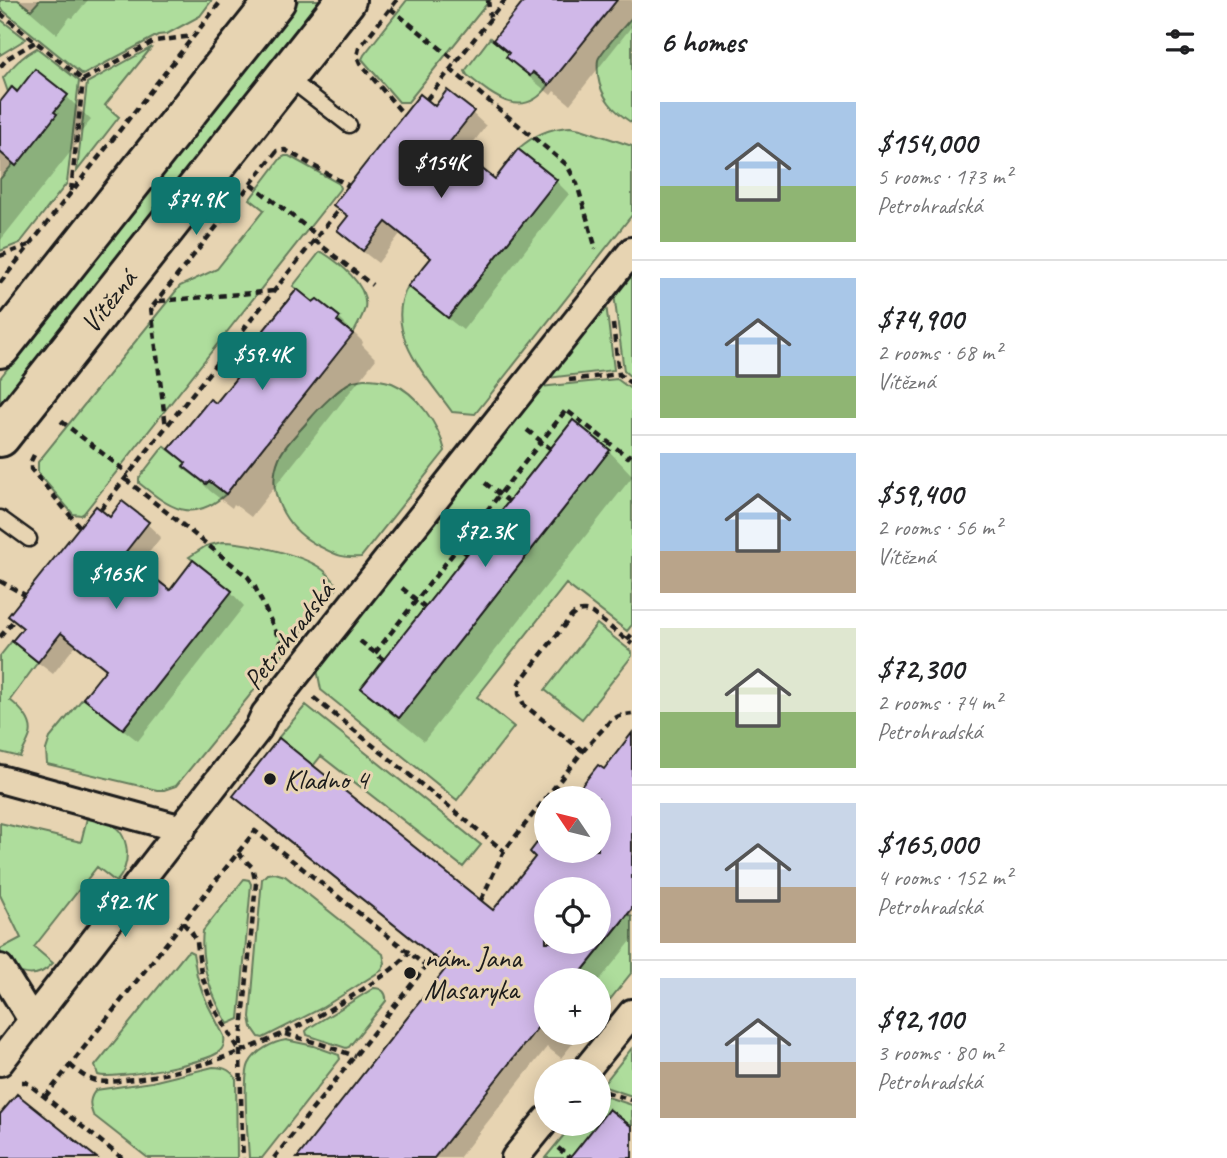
<!DOCTYPE html>
<html lang="en">
<head>
<meta charset="utf-8">
<style>
	:root { --surface:#fff; --page:#f2f2f2; --text:#202124; --muted:#757577; --line:#e0e0e0; --accent:#0f766e }
	body { margin:0; font-family:Caveat,sans-serif; background:var(--page); color:var(--text); height:100vh; display:flex; flex-direction:column; font-size:26px; white-space:nowrap }
	* { box-sizing:border-box; margin:0 }
	p { font-size:23px; color:var(--muted) }
	.icon { flex:none; width:38px; height:38px; fill:none; stroke:currentColor; stroke-width:2; stroke-linecap:round; stroke-linejoin:round }
	.map { position:relative; flex:1; overflow:hidden }
	.panel { display:flex; flex-direction:column; background:var(--surface); width:595px }
	.panel>* { flex:none }
	.needle { width:46px; rotate:305deg }
	.buttons { position:absolute; left:534px; top:786px; display:grid; gap:14px }
	.buttons a { display:grid; place-items:center; width:77px; height:77px; border-radius:50%; background:var(--surface); box-shadow:0 4px 18px #0003; font-size:35px }
	.price { position:absolute; translate:-50% -60px; padding:0 16px; border-radius:7px; background:var(--accent); color:#fff; font-size:23px; line-height:46px; filter:drop-shadow(0 2px 4px #0008) }
	.price::after { content:''; position:absolute; left:50%; top:42px; width:21px; height:16px; margin-left:-10px; background:inherit; clip-path:polygon(0 0,100% 0,50% 100%) }
	.price.on { background:#222; color:#fff }
	ul { padding:0; list-style:none }
	li { display:flex; align-items:center; gap:21px; height:175px; padding:0 28px }
	li+li { border-top:2px solid var(--line) }
	li span { display:grid; place-items:center; flex:none; width:196px; height:140px; border-radius:0px; color:#555 }
	li>.icon { margin-inline-start:auto }
	span .icon { width:84px; height:84px; fill:#fffc; stroke-width:1 }
	li b { font-size:30px }
	h2 { display:flex; justify-content:space-between; align-items:center; height:84px; padding:0 28px; font-size:30px }
	main { display:flex; flex:1; min-height:0 }
	.map>svg:first-child { display:block }
	.green { fill:#aedd9c; stroke:#657c5c; stroke-width:2; fill-rule:evenodd }
	.shadow { fill:#0003; fill-rule:evenodd }
	.building { fill:#d0b8e8; stroke:#1c1c1c; stroke-width:2; fill-rule:evenodd }
	.lines { fill:none; stroke-linecap:round; stroke-linejoin:round }
	.service-casing { stroke:#1c1c1c; stroke-width:19 }
	.minor-casing { stroke:#1c1c1c; stroke-width:32 }
	.secondary-casing { stroke:#1c1c1c; stroke-width:44 }
	.path { stroke:#1c1c1c; stroke-width:4.5; stroke-dasharray:7 5; stroke-linecap:butt }
	.service { stroke:#e7d4b2; stroke-width:14 }
	.minor { stroke:#e7d4b2; stroke-width:26 }
	.secondary { stroke:#e7d4b2; stroke-width:38 }
	.poi-dot { fill:#1c1c1c; stroke:#e7d4b2; stroke-width:2.5 }
	.labels { text-anchor:middle; stroke-width:6; stroke-linejoin:round; paint-order:stroke }
	.street-label { font-size:28px; fill:#1c1c1c; stroke:#e7d4b2 }
	.poi-label { font-size:28px; fill:#1c1c1c; stroke:#e7d4b2; text-anchor:start }
</style>
</head>
<body>
<main>
<div class="map">
<svg width="632" height="1158" viewBox="0 0 632 1158">
	<rect width="100%" height="100%" fill="#e7d4b2"/>
	<filter id="ink" filterUnits="userSpaceOnUse"><feTurbulence type="fractalNoise" baseFrequency=".0143" numOctaves="2"/><feDisplacementMap in="SourceGraphic" scale="14" xChannelSelector="R" yChannelSelector="G"/><feConvolveMatrix kernelMatrix="1 2 1 2 8 2 1 2 1" color-interpolation-filters="sRGB"/></filter>
	<g filter="url(#ink)">
		<!-- green -->
		<path class="green" d="M0,0H18L31,10L40,0H212L200,16L167,34L158,35L83,75L0,8Z
			M299,0H322L0,405V378Z
			M407,0H490L408,102H399L362,59L364,55Z
			M632,17V123C614,111 601,98 598,76C598,71 597,64 598,60C600,52 626,25 632,17Z
			M0,19L26,39L0,55Z
			M490,38L549,85C523,122 493,96 467,75L465,71Z
			M152,47L105,105L119,117L77,171L87,83Z
			M37,48L79,81L67,183L20,243L0,251V179L56,114L11,87L8,92L3,78C14,65 22,56 37,48Z
			M570,127L581,129L632,146V215L475,414L452,412C427,377 382,331 408,286L448,317L557,180L518,149C534,135 549,128 570,127Z
			M285,156H289L338,183L340,188L339,190L84,513L81,515L73,514L38,473V462L180,286L217,269L264,210L250,199L281,158Z
			M322,252C338,262 369,285 365,308C363,316 357,326 353,334L337,321L339,316L317,299L313,302L293,286L319,253Z
			M632,271V378L624,371L614,294Z
			M606,304L614,370L548,378Z
			M364,379C373,379 383,380 392,383C417,393 439,425 445,451L361,557C340,559 333,553 315,544C285,527 265,492 279,458C285,444 300,431 309,420C318,409 340,387 353,381C354,381 363,379 364,379Z
			M617,379L632,390V625L627,631L566,584L477,697L514,727L457,800L321,690L317,669L540,387ZM573,420L610,450L399,718L361,688Z
			M164,446L186,463L183,467L206,484L209,481L226,494C191,525 169,507 139,483V478Z
			M222,542C246,542 299,554 319,567C327,572 333,579 338,587L176,786L164,790H157L47,764L46,750L50,738L83,698L124,728L232,591L189,557L206,546Z
			M597,624L632,652V656L582,719L545,690Z
			M12,641L38,662L10,700C20,708 34,721 30,735C28,742 23,750 20,757L0,752V656Z
			M306,705L481,845L463,867L321,756L313,766L278,738Z
			M87,818C94,820 102,820 109,823C131,833 132,866 116,882L97,867L34,947L53,963C35,983 9,975 0,950V949L21,938L0,895V823L81,842Z
			M267,874L275,873L285,876L383,954L385,963L382,970L322,1008L263,1038L259,1037L252,1027L250,1017L262,879Z
			M244,879L249,880L251,884L239,1019L228,1024C211,995 199,964 203,931Z
			M628,914L632,917V972L608,1002L599,994L598,980H585L579,975Z
			M189,951L193,953L197,976L202,991L208,1005L224,1036C225,1042 224,1047 220,1051C209,1063 113,1080 98,1075L95,1066L186,953Z
			M374,988C382,988 387,993 386,1001L349,1047L346,1048L307,1035L306,1031L309,1028Z
			M286,1040L314,1046L339,1055L340,1059L262,1158H249C248,1137 242,1080 249,1064C255,1051 273,1042 286,1040Z
			M632,1048V1096L602,1086Z
			M213,1067C222,1067 232,1070 236,1079L237,1158H148L93,1115C89,1105 89,1098 96,1090L152,1082Z
			M598,1094L632,1105V1127L609,1109L599,1122Z
			M573,1124H598L570,1158H545Z"/>
		<!-- shadow -->
		<path class="shadow" d="M17,0H88L73,18L70,17L57,34Z
			M527,0H632V26L570,104L554,91L551,95L529,77L509,57L510,55L495,40Z
			M17,94L66,96L91,120L77,137L80,140L0,241V105Z
			M435,108L472,113L486,126L463,156L496,182L556,181L569,194L463,330L424,300L410,286L432,260L400,234L378,263L353,244L339,230L349,218L336,204Z
			M314,305L339,318L363,342L362,345L376,359L251,517L234,504L232,508L210,491L185,466L187,464L172,449Z
			M609,451L632,475V477L424,741L388,712L363,688Z
			M110,519L147,524L161,537L138,567L171,593L231,592L244,606L138,741L99,711L85,697L107,671L75,646L53,674L28,655L14,641Z
			M632,736V940L598,982V980H546V1032H582L561,1058L547,1047L459,1158H299L448,969L249,810L235,796L493,912L537,857L546,834V850H598V798H574L605,771ZM546,889H598V942H546Z
			M598,998L604,1004L598,1011Z"/>
		<!-- building -->
		<path class="building" d="M525,0H617L549,85L533,72L530,76L506,57L509,53L493,40Z
			M35,69L68,95L54,112L57,114L16,166L0,152V102L12,87L17,92Z
			M447,90L474,111L449,143L495,179L518,149L557,180L448,318L408,286L431,258L386,222L363,251L337,230L348,216L333,205L420,94L435,106Z
			M297,289L313,302L317,299L340,317L337,321L353,334L226,494L209,481L206,484L183,466L186,463L169,449L210,399L216,403L262,346L255,341Z
			M573,420L610,450L399,718L361,688Z
			M122,501L149,522L124,554L170,590L193,560L232,591L123,729L83,698L106,669L61,633L38,662L12,641L23,628L8,616L96,506L110,517Z
			M632,733V909L575,980H546V1017L434,1158H297L447,967L233,796L279,738L493,910L535,857L530,852L546,831V850H598V798H572L598,765L604,769ZM546,889H598V942H546Z
			M17,1094L97,1158H0V1114Z
			M609,1109L632,1127V1158H570Z"/>
		<g class="lines">
			<!-- service casing -->
			<g class="service-casing">
				<path id="service" d="M287,77L349,125
					M0,518L29,539"/>
			</g>
			<!-- minor casing -->
			<g class="minor-casing">
				<path id="minor" d="M0,779L182,829
					M0,968L32,1020
					M0,1062L258,729L265,714L632,251
					M585,1071L632,1013
					M515,1158L546,1120"/>
			</g>
			<!-- secondary casing -->
			<g class="secondary-casing">
				<path id="secondary" d="M0,348L276,0
					M0,437L346,0"/>
			</g>
			<!-- path -->
			<path class="path" d="M397,0L359,48L357,56L360,63L404,115
				M488,0L490,17
				M390,8L456,61
				M0,13L83,80
				M0,67L8,58L35,42
				M450,69L567,165L577,184L596,249
				M83,80L155,41L193,36
				M427,99L505,0
				M251,184L318,236
				M71,191L83,80
				M314,240L372,285
				M0,256L29,245
				M0,283L222,0
				M159,301L274,291
				M153,306L277,151L285,150L289,152L349,186
				M151,308L166,427
				M613,324L619,374L632,384
				M569,380L619,374
				M61,421L129,474
				M527,430L551,449
				M34,455L31,461V469L79,526
				M125,479L248,577L255,587L282,645
				M485,483L508,501
				M101,509L339,209
				M444,535L467,554
				M0,581L25,595
				M402,588L425,607
				M0,637L15,619
				M627,640L632,634
				M360,641L384,660
				M375,653L566,410L628,457L632,452
				M314,698L504,851
				M583,751L524,705L519,694V683L570,618C576,611 583,609 592,613L632,644
				M238,853L252,867L256,883L240,1052L242,1138L243,1158
				M481,900L504,851L583,751L611,720L619,716L632,714
				M183,923L192,933L197,942L201,973L212,1004L240,1051
				M285,1034L321,1044L355,1056
				M70,1065C77,1071 84,1077 93,1080C106,1084 122,1080 135,1079C212,1068 283,1038 349,998C371,984 392,972 409,953
				M22,1082H26L122,1158
				M606,1092L632,1100
				M45,1097L255,831L426,966
				M558,1148L570,1158
				M274,1158L434,956"/>
			<!-- service -->
			<use href="#service" class="service"/>
			<!-- minor -->
			<use href="#minor" class="minor"/>
			<!-- secondary -->
			<use href="#secondary" class="secondary"/>
		</g>
	</g>
	<!-- markers -->
	<g class="poi-dot">
		<circle cx="270" cy="779" r="7"/>
		<circle cx="410" cy="973" r="7"/>
	</g>
	<g class="labels">
		<!-- street labels -->
		<g class="street-label">
			<text transform="translate(108 301) rotate(-52)" y="10">Vítězná</text>
			<text transform="translate(288 635) rotate(-52)" y="10">Petrohradská</text>
		</g>
		<!-- poi labels -->
		<g class="poi-label">
			<text x="284" y="789">Kladno 4</text>
			<text x="424" y="967">nám. Jana<tspan x="424" dy="32">Masaryka</tspan></text>
		</g>
	</g>
</svg>
<div class="buttons">
<a><svg class="needle" viewBox="-14 -14 28 28"><path d="M0-13l5 13h-10z" fill="#e53935"/><path d="M0 13l5-13h-10z" fill="#757577"/></svg></a>
<a><svg class="icon" aria-label="locate" viewBox="0 0 24 24"><circle cx="12" cy="12" r="6"/><path d="M12 2v4M12 18v4M2 12h4M18 12h4"/></svg></a>
<a>+</a>
<a>−</a>
</div>
<b class="price on" style="left:441px;top:200px">$154K</b>
<b class="price" style="left:196px;top:237px">$74.9K</b>
<b class="price" style="left:262px;top:392px">$59.4K</b>
<b class="price" style="left:485px;top:569px">$72.3K</b>
<b class="price" style="left:116px;top:611px">$165K</b>
<b class="price" style="left:125px;top:939px">$92.1K</b>
</div>
<section class="panel">
<h2>6 homes<svg class="icon" aria-label="filters" viewBox="0 0 24 24"><path d="M4 7h16M4 17h16"/><circle cx="9" cy="7" r="2"/><circle cx="15" cy="17" r="2"/></svg></h2>
<ul>
<li><span style="background:linear-gradient(#a9c7e8 60%,#8fb573 0)"><svg class="icon" aria-label="home" viewBox="0 0 24 24"><path d="M3 11l9-7 9 7M6 9v11h12V9"/></svg></span><div><b>$154,000</b><p>5 rooms · 173 m²</p><p>Petrohradská</p></div></li>
<li><span style="background:linear-gradient(#a9c7e8 70%,#8fb573 0)"><svg class="icon" aria-label="home" viewBox="0 0 24 24"><path d="M3 11l9-7 9 7M6 9v11h12V9"/></svg></span><div><b>$74,900</b><p>2 rooms · 68 m²</p><p>Vítězná</p></div></li>
<li><span style="background:linear-gradient(#a9c7e8 70%,#b9a48a 0)"><svg class="icon" aria-label="home" viewBox="0 0 24 24"><path d="M3 11l9-7 9 7M6 9v11h12V9"/></svg></span><div><b>$59,400</b><p>2 rooms · 56 m²</p><p>Vítězná</p></div></li>
<li><span style="background:linear-gradient(#dfe7d0 60%,#8fb573 0)"><svg class="icon" aria-label="home" viewBox="0 0 24 24"><path d="M3 11l9-7 9 7M6 9v11h12V9"/></svg></span><div><b>$72,300</b><p>2 rooms · 74 m²</p><p>Petrohradská</p></div></li>
<li><span style="background:linear-gradient(#c9d6e8 60%,#b9a48a 0)"><svg class="icon" aria-label="home" viewBox="0 0 24 24"><path d="M3 11l9-7 9 7M6 9v11h12V9"/></svg></span><div><b>$165,000</b><p>4 rooms · 152 m²</p><p>Petrohradská</p></div></li>
<li><span style="background:linear-gradient(#c9d6e8 60%,#b9a48a 0)"><svg class="icon" aria-label="home" viewBox="0 0 24 24"><path d="M3 11l9-7 9 7M6 9v11h12V9"/></svg></span><div><b>$92,100</b><p>3 rooms · 80 m²</p><p>Petrohradská</p></div></li>
</ul>
</section>
</main>
</body>
</html>
